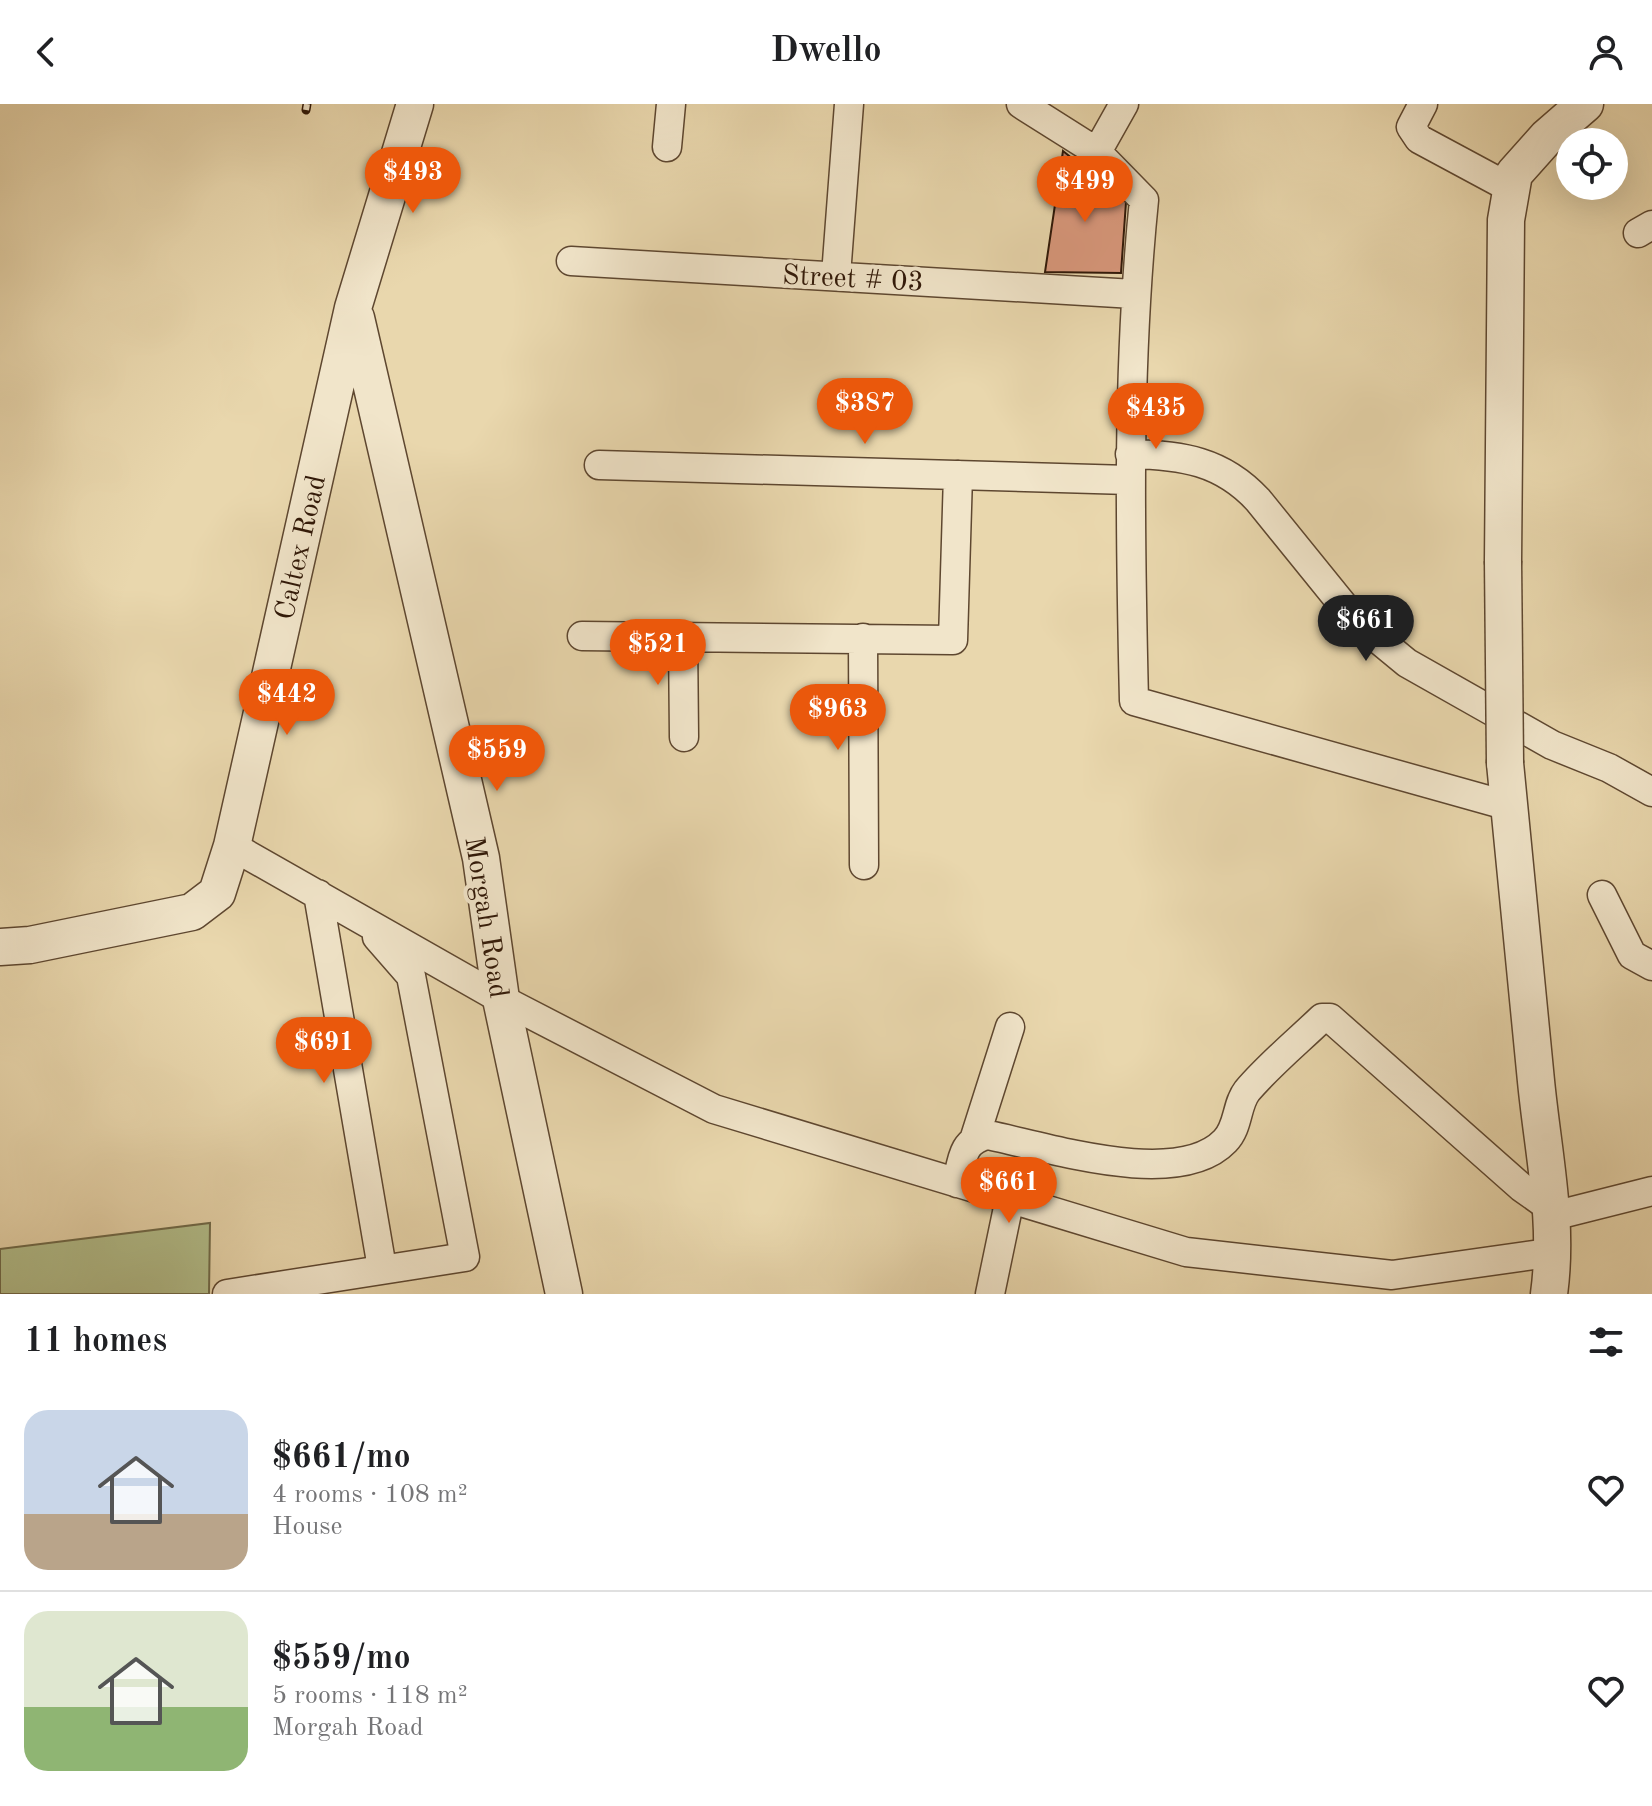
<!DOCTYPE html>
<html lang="en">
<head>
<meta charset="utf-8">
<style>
	:root { --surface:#fff; --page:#f2f2f2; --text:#202124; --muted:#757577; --line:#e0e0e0; --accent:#ea580c }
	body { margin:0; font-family:"Old Standard TT",serif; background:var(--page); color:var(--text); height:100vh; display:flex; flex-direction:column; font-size:30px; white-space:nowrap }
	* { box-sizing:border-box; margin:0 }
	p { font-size:26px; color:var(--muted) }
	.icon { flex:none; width:44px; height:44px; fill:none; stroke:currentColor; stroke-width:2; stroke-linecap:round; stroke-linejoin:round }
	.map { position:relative; height:1190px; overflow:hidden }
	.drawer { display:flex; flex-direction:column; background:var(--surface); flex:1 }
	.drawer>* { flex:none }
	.buttons { position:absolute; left:1556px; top:24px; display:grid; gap:16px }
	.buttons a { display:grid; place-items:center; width:72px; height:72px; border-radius:50%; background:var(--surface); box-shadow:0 8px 32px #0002; font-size:40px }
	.price { position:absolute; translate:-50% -68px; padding:0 18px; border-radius:28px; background:var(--accent); color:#fff; font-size:26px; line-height:52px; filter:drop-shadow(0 2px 4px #0008) }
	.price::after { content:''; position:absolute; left:50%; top:48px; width:24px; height:18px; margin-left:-12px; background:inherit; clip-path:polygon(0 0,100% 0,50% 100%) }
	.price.active { background:#222; color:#fff }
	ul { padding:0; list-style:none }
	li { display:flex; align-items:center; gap:24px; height:200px; padding:0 24px }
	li+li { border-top:2px solid var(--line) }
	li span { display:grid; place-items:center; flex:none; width:224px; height:160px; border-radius:24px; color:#555 }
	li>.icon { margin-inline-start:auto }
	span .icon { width:96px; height:96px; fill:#fffc; stroke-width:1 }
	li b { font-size:34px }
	h2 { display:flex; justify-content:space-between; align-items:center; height:96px; padding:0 24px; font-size:34px }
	header { display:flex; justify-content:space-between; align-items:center; height:104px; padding:0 24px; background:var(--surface); font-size:36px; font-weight:600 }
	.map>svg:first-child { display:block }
	.green { fill:#b3bf8c; stroke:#716b4a; stroke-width:2 }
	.building { fill:#d8977b; stroke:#2f1707; stroke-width:2 }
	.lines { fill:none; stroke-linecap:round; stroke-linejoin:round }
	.minor-casing { stroke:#5e4730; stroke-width:31 }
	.tertiary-casing { stroke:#5e4730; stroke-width:39 }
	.minor { stroke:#f1e5ca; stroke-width:28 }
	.tertiary { stroke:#f1e5ca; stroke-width:36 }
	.rail-casing { stroke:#2f1707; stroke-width:9 }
	.rail { stroke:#f1e5ca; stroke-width:6; stroke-dasharray:18; stroke-linecap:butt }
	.tertiary-bridge-casing { stroke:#5e4730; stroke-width:39; stroke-linecap:butt }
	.tertiary-bridge { stroke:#f1e5ca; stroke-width:36 }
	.labels { text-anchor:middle; stroke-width:8; stroke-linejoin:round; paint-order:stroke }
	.street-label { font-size:28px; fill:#2f1707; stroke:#f1e5ca }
</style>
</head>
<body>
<header><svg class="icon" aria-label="back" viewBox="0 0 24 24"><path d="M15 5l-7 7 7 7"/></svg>Dwello<svg class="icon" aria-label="person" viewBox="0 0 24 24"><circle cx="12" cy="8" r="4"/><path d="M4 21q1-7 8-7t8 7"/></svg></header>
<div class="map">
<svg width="1652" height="1190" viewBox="0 0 1652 1190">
	<rect width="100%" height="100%" fill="#e9d7ad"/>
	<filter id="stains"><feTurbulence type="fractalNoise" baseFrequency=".0025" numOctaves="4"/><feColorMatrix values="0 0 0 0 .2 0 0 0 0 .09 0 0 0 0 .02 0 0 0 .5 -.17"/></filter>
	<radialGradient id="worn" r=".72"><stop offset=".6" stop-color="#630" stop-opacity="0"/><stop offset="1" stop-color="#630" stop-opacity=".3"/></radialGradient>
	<!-- green -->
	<path class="green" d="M210,1119L209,1190H0V1145Z"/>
	<!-- building -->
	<path class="building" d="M1063,47L1126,98L1121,169L1045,168Z"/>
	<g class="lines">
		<!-- minor casing -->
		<g class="minor-casing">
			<path id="minor" d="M1021,0L1097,48L1144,96C1127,263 1130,429 1134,597L1509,702
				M1423,0L1411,23L1419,35L1512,85
				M667,43L671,0
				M1097,48L1124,0
				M1638,129L1652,121
				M571,157L1134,190
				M836,171L849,0
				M1130,350C1182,351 1222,357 1258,396L1356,517L1407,559L1552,641L1609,664L1652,688
				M599,361L1129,376
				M582,532L953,536L958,371
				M683,533L684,633
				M863,534L864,761
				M232,742L501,895L714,1005L1186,1148L1392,1171L1555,1148
				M318,790L382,1164
				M1602,791L1632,851L1652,862
				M975,1033L1010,923
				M957,1079C962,1056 962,1036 988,1031C1047,1043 1178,1086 1225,1037C1239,1023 1236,1001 1247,987C1269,961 1297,938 1322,914H1330L1521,1083L1552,1105
				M1553,1112L1652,1087
				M227,1190L465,1153L411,872L377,833
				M990,1190L1010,1094"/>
		</g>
		<!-- tertiary casing -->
		<g class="tertiary-casing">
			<path id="tertiary" d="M356,214L481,754L501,895L564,1190
				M1503,457L1506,116L1514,70L1547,33L1585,0
				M1505,659C1515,765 1525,871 1536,977C1543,1049 1559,1118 1549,1190
				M0,843L30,841L192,808L217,789L232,742L353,204L415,0"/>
		</g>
		<!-- minor -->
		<use href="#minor" class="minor"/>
		<!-- tertiary -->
		<use href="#tertiary" class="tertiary"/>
		<!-- rail casing -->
		<g class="rail-casing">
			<path id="rail" d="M306,6L307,0"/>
		</g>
		<!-- rail -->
		<use href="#rail" class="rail"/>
		<!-- tertiary-bridge casing -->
		<g class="tertiary-bridge-casing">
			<path id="tertiary-bridge" d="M1503,457L1505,659"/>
		</g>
		<!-- tertiary-bridge -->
		<use href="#tertiary-bridge" class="tertiary-bridge"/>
	</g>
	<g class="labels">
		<!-- street labels -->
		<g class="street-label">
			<text transform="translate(853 173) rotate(3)" y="10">Street # 03</text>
			<text transform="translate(299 443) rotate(-77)" y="10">Caltex Road</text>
			<text transform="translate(488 813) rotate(81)" y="10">Morgah Road</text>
		</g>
	</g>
	<rect width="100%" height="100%" filter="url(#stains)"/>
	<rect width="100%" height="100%" fill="url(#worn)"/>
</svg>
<div class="buttons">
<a><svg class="icon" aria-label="locate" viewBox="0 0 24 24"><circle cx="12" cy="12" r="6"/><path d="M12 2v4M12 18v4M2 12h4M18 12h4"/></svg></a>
</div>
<b class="price" style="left:413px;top:111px">$493</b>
<b class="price" style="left:1085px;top:120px">$499</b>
<b class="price" style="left:865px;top:342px">$387</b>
<b class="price" style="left:1156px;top:347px">$435</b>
<b class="price active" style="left:1366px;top:559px">$661</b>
<b class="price" style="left:658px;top:583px">$521</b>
<b class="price" style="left:287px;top:633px">$442</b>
<b class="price" style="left:838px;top:648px">$963</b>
<b class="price" style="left:497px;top:689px">$559</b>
<b class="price" style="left:324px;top:981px">$691</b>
<b class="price" style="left:1009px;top:1121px">$661</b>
</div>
<section class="drawer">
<h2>11 homes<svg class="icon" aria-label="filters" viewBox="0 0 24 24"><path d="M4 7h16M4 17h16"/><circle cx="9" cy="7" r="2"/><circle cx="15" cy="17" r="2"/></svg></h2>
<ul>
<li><span style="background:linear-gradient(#c9d6e8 65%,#b9a48a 0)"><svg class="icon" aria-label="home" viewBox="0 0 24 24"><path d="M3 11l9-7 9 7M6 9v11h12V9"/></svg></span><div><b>$661/mo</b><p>4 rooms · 108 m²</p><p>House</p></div><svg class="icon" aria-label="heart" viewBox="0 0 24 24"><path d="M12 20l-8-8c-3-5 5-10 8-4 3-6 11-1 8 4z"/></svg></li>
<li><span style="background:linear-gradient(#dfe7d0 60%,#8fb573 0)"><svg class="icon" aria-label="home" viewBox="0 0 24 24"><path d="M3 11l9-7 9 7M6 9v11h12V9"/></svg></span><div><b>$559/mo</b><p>5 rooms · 118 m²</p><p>Morgah Road</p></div><svg class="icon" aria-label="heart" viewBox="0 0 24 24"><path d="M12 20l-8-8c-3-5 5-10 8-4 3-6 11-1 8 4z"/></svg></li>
</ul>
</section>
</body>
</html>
